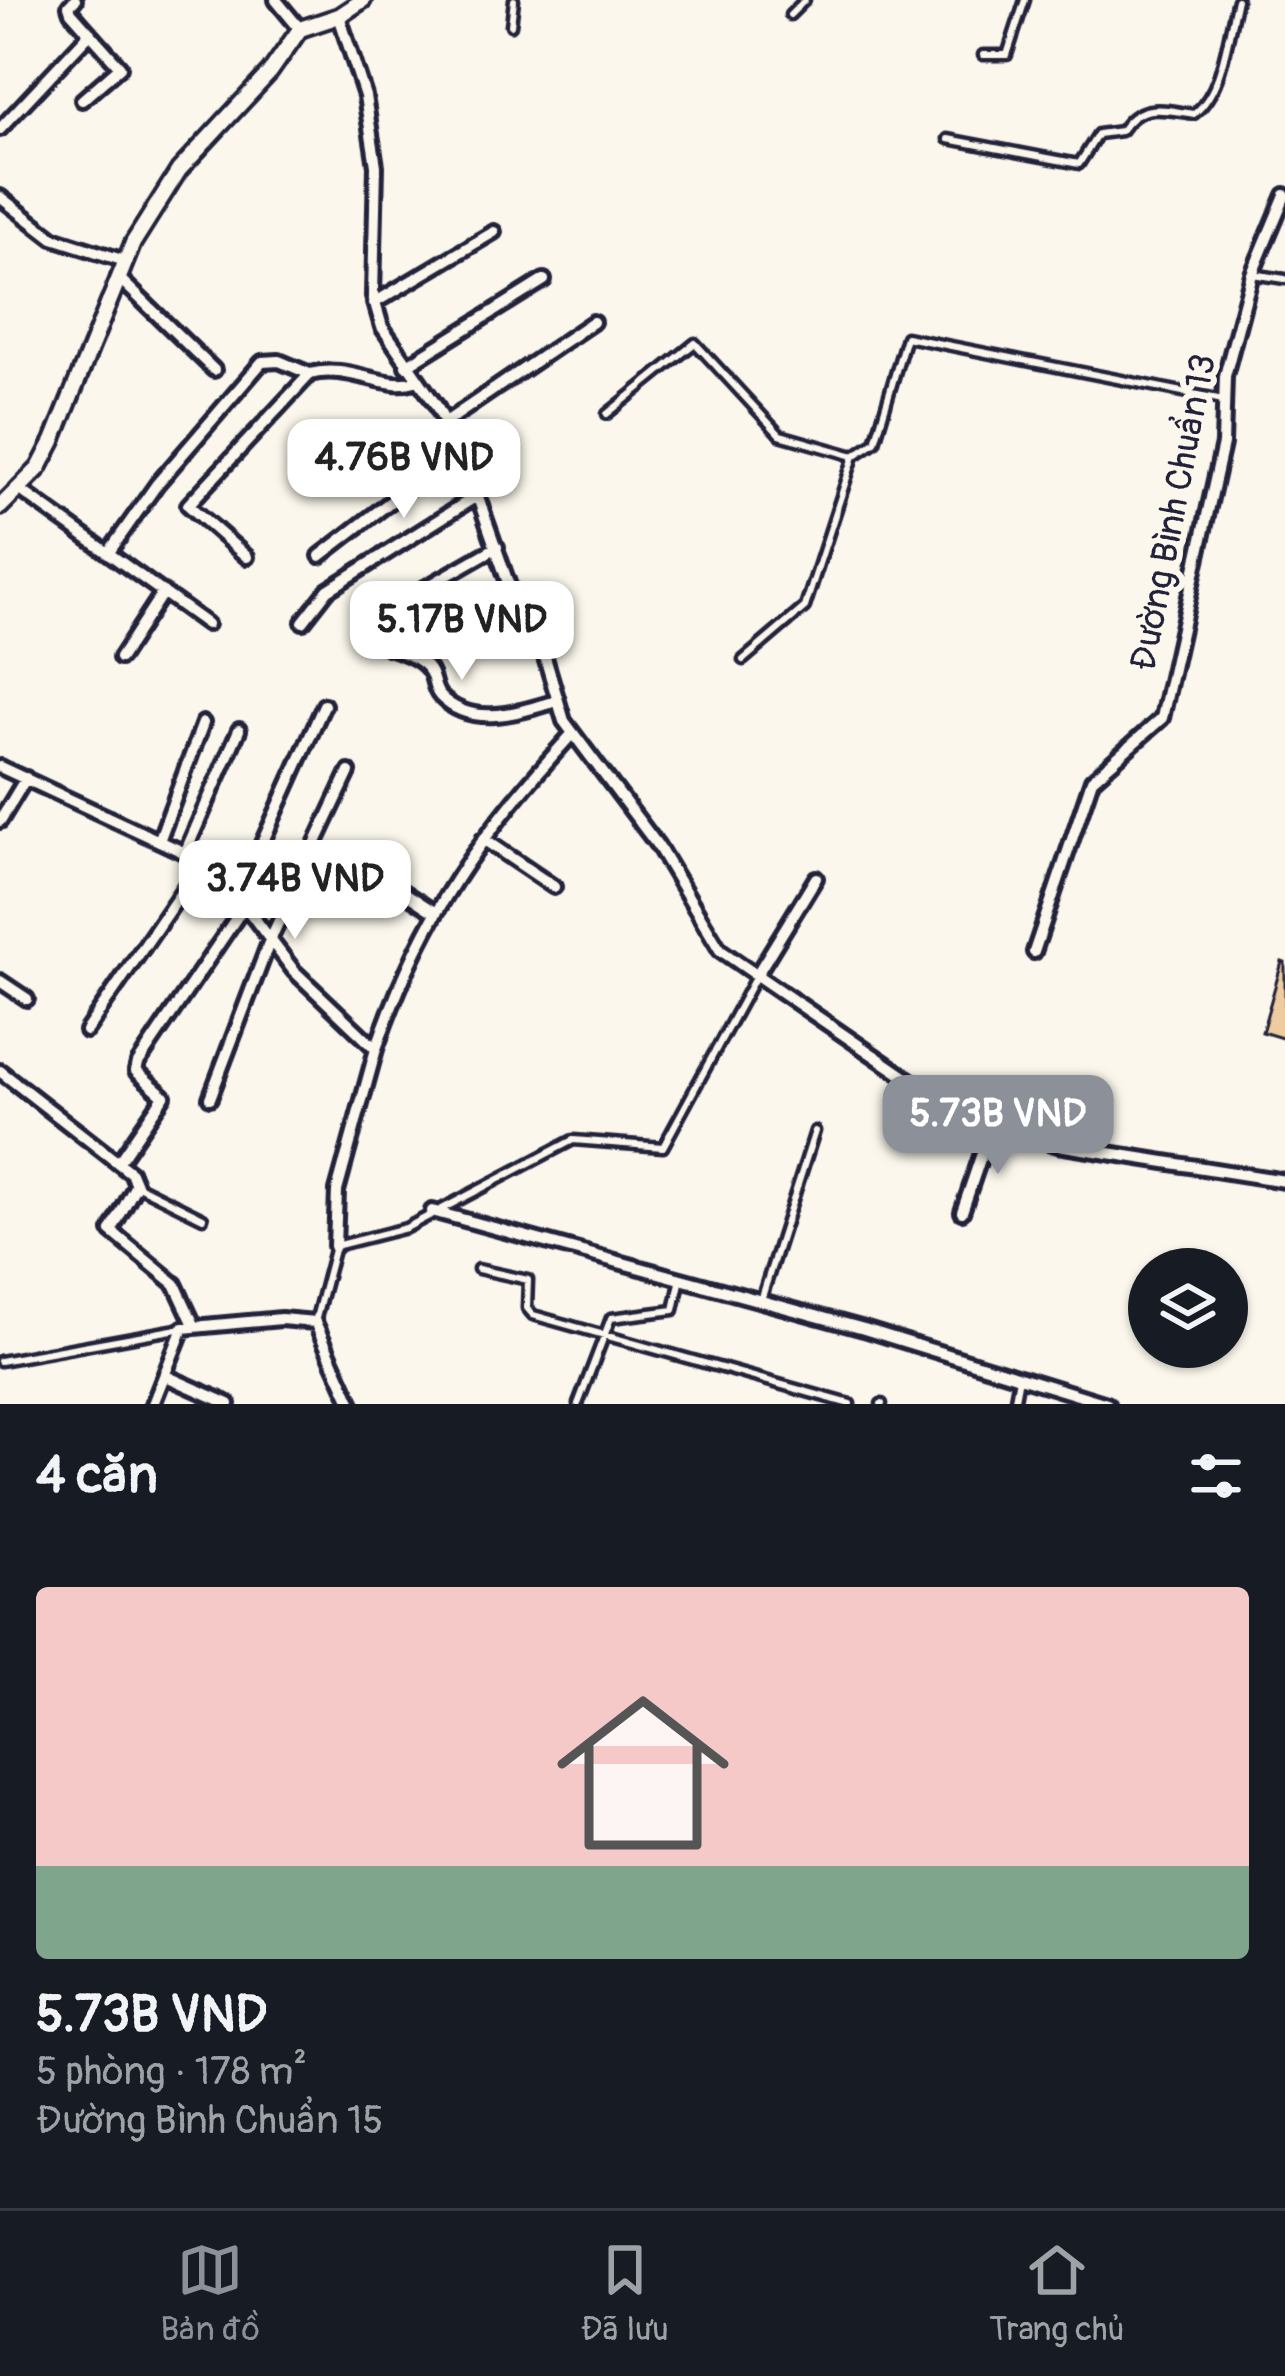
<!DOCTYPE html>
<html lang="vi">
<head>
<meta charset="utf-8">
<style>
	:root { --surface:#171b24; --page:#20242c; --text:#f1f3f6; --muted:#9ea1a6; --line:#363941; --accent:#8c9099 }
	body { margin:0; font-family:Pangolin,sans-serif; background:var(--page); color:var(--text); height:100vh; display:flex; flex-direction:column; font-size:45px; white-space:nowrap }
	* { box-sizing:border-box; margin:0 }
	p { font-size:39px; color:var(--muted) }
	.icon { flex:none; width:66px; height:66px; fill:none; stroke:currentColor; stroke-width:2; stroke-linecap:round; stroke-linejoin:round }
	.map { position:relative; height:1404px; overflow:hidden }
	.drawer { display:flex; flex-direction:column; background:var(--surface); flex:1 }
	.drawer>* { flex:none }
	.tools { position:absolute; left:1128px; top:1248px; display:grid; gap:24px }
	.tools a { display:grid; place-items:center; width:120px; height:120px; border-radius:50%; background:var(--surface); box-shadow:0 3px 9px #0004; font-size:60px }
	.price { position:absolute; translate:-50% -102px; padding:0 27px; border-radius:24px; background:#fff; color:#222; font-size:39px; line-height:78px; filter:drop-shadow(0 3px 6px #0008) }
	.price::after { content:''; position:absolute; left:50%; top:72px; width:36px; height:27px; margin-left:-18px; background:inherit; clip-path:polygon(0 0,100% 0,50% 100%) }
	.price.selected { background:var(--accent); color:#fff }
	ul { padding:0; list-style:none }
	li { display:grid; align-content:center; gap:24px; height:636px; padding:0 36px }
	li+li { border-top:3px solid var(--line) }
	li span { display:grid; place-items:center; height:372px; border-radius:12px; color:#555 }
	li>.icon { margin-inline-start:auto }
	span .icon { width:216px; height:216px; fill:#fffc; stroke-width:1 }
	li b { font-size:51px }
	h2 { display:flex; justify-content:space-between; align-items:center; height:144px; padding:0 36px; font-size:51px }
	.tabs { display:flex; justify-content:space-around; align-items:center; height:168px; border-top:3px solid var(--line); background:var(--surface); font-size:33px; color:var(--muted) }
	.tabs a { display:grid; justify-items:center; gap:6px }
	.tabs .selected { color:var(--accent) }
	.map>svg:first-child { display:block }
	.building { fill:#efcca0; stroke:#22223b; stroke-width:3 }
	.lines { fill:none; stroke-linecap:round; stroke-linejoin:round }
	.service-casing { stroke:#22223b; stroke-width:15 }
	.minor-casing { stroke:#22223b; stroke-width:20 }
	.tertiary-casing { stroke:#22223b; stroke-width:22 }
	.service { stroke:#fbf7ec; stroke-width:6 }
	.minor { stroke:#fbf7ec; stroke-width:10 }
	.tertiary { stroke:#fbf7ec; stroke-width:14 }
	.labels { text-anchor:middle; stroke-width:12; stroke-linejoin:round; paint-order:stroke }
	.street-label { font-size:36px; fill:#22223b; stroke:#fbf7ec }
</style>
</head>
<body>
<div class="map">
<svg width="1285" height="1404" viewBox="0 0 1285 1404">
	<rect width="100%" height="100%" fill="#fbf7ec"/>
	<filter id="ink" filterUnits="userSpaceOnUse"><feTurbulence type="fractalNoise" baseFrequency=".00833" numOctaves="2"/><feDisplacementMap in="SourceGraphic" scale="24" xChannelSelector="R" yChannelSelector="G"/><feConvolveMatrix kernelMatrix="1 2 1 2 8 2 1 2 1" color-interpolation-filters="sRGB"/></filter>
	<g filter="url(#ink)">
		<!-- building -->
		<path class="building" d="M1282,962L1285,963V1039L1262,1032Z"/>
		<g class="lines">
			<!-- service casing -->
			<g class="service-casing">
				<path id="service" d="M790,15L805,0
					M511,25L514,0
					M983,55H1007L1025,0
					M948,139L1079,164L1098,134L1121,131C1140,101 1163,110 1194,114C1224,90 1227,36 1237,0
					M1252,274L1285,279
					M607,414L695,343L780,435L854,456
					M743,660L805,607L854,456L875,442L906,337L1223,400
					M136,1185L203,1218
					M478,1269L528,1280L527,1308L533,1315L850,1404
					M761,1300L815,1131
					M315,1322L335,1246L406,1228L573,1140L663,1147L756,976
					M0,1361L183,1328
					M578,1404L611,1318L674,1310L681,1278
					M881,1404H882
					M1014,1404L1019,1378"/>
			</g>
			<!-- minor casing -->
			<g class="minor-casing">
				<path id="minor" d="M75,0L69,6L71,12L120,67L82,100
					M276,0L300,29
					M339,16L365,96L376,166L373,296L382,327L436,405L467,466L513,597L541,644L564,721L658,846L720,950L965,1118L1058,1145L1285,1181
					M0,129L90,33
					M0,197L53,238L125,261
					M118,277L214,370
					M374,303L494,232
					M406,366L544,280
					M446,422L593,322
					M19,489L207,624
					M109,552L157,484L262,362L279,361L310,374
					M320,556L459,449
					M247,557L188,505L310,374C348,363 385,391 415,381
					M383,612L497,547
					M303,622L328,590L478,495
					M388,647C402,652 420,657 429,670C435,679 433,688 440,696C472,729 519,712 557,701
					M120,658L163,592
					M0,767L185,853L233,890L294,971L376,1049L337,1191L335,1246
					M0,821L26,778
					M483,839L554,887
					M159,841L203,723
					M185,853L239,730
					M347,855L434,912
					M238,897L324,705
					M1034,952L1092,780L1162,718L1223,444L1225,376L1252,274L1285,195
					M756,976L816,878
					M0,981L27,999
					M86,1031L200,865
					M376,1049C422,915 478,837 573,733
					M0,1071L131,1173L136,1185L111,1231L175,1284L195,1327
					M210,1098L270,940L349,772
					M118,1163L164,1096L136,1071L138,1063L245,905
					M432,1211L864,1329L1107,1404
					M962,1212L991,1127
					M166,1376L229,1404
					M153,1404L183,1328L281,1319L315,1322L352,1404"/>
			</g>
			<!-- tertiary casing -->
			<g class="tertiary-casing">
				<path id="tertiary" d="M0,507L39,468L53,441L133,243L179,170L270,72L300,29L339,16L363,0"/>
			</g>
			<!-- service -->
			<use href="#service" class="service"/>
			<!-- minor -->
			<use href="#minor" class="minor"/>
			<!-- tertiary -->
			<use href="#tertiary" class="tertiary"/>
		</g>
	</g>
	<g class="labels">
		<!-- street labels -->
		<g class="street-label">
			<text transform="translate(1172 512) rotate(-79)" y="13">Đường Bình Chuẩn 13</text>
		</g>
	</g>
</svg>
<div class="tools">
<a><svg class="icon" aria-label="layers" viewBox="0 0 24 24"><path d="M12 4l9 5-9 5-9-5zM3 14l9 5 9-5"/></svg></a>
</div>
<b class="price" style="left:404px;top:521px">4.76B VND</b>
<b class="price" style="left:462px;top:683px">5.17B VND</b>
<b class="price" style="left:295px;top:942px">3.74B VND</b>
<b class="price selected" style="left:998px;top:1177px">5.73B VND</b>
</div>
<section class="drawer">
<h2>4 căn<svg class="icon" aria-label="filters" viewBox="0 0 24 24"><path d="M4 7h16M4 17h16"/><circle cx="9" cy="7" r="2"/><circle cx="15" cy="17" r="2"/></svg></h2>
<ul>
<li><span style="background:linear-gradient(#f6c9c9 75%,#7fa58c 0)"><svg class="icon" aria-label="home" viewBox="0 0 24 24"><path d="M3 11l9-7 9 7M6 9v11h12V9"/></svg></span><div><b>5.73B VND</b><p>5 phòng · 178 m²</p><p>Đường Bình Chuẩn 15</p></div></li>
</ul>
</section>
<nav class="tabs">
<a class="selected"><svg class="icon" aria-label="map" viewBox="0 0 24 24"><path d="M3 6l6-2 6 2 6-2v14l-6 2-6-2-6 2zM9 4v14M15 6v14"/></svg>Bản đồ</a>
<a><svg class="icon" aria-label="saved" viewBox="0 0 24 24"><path d="M7 4h10v16l-5-4-5 4z"/></svg>Đã lưu</a>
<a><svg class="icon" aria-label="home" viewBox="0 0 24 24"><path d="M3 11l9-7 9 7M6 9v11h12V9"/></svg>Trang chủ</a>
</nav>
</body>
</html>
